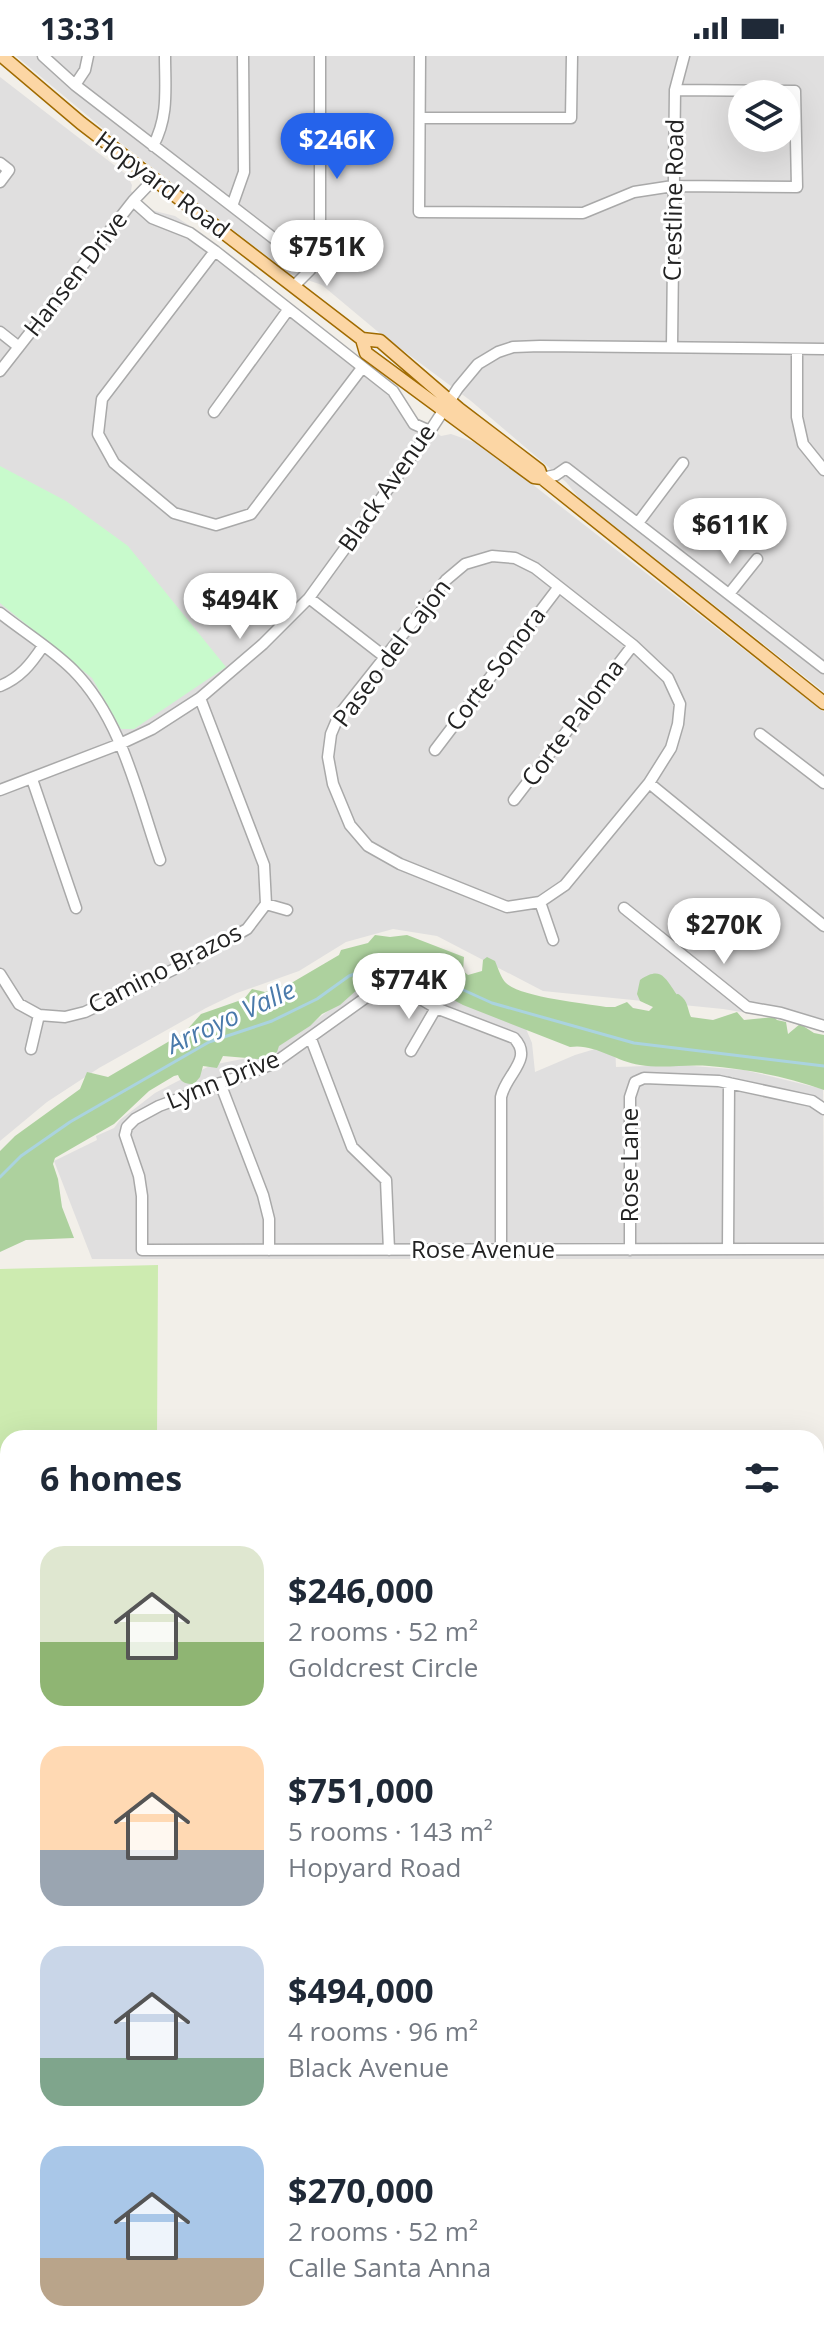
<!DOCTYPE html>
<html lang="en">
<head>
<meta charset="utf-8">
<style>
	:root { --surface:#fff; --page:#f6f6f7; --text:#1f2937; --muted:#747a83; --accent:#2563eb }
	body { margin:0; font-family:"Open Sans",sans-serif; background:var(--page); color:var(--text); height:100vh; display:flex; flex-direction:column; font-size:30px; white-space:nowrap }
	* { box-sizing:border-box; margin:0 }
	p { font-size:26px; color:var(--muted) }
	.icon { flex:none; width:44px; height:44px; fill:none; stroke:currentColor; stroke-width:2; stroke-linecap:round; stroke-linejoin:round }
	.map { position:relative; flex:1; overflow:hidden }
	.sheet { position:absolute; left:0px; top:1374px; width:824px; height:912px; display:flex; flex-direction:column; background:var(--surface); border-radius:24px 24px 0 0; box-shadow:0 8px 32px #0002 }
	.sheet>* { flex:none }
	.buttons { position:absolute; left:728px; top:24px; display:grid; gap:16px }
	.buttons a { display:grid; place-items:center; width:72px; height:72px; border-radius:50%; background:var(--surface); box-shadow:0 8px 32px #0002; font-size:40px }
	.price { position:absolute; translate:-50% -68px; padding:0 18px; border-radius:28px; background:#fff; color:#222; font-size:26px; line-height:52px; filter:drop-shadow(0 2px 4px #0008) }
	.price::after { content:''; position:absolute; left:50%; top:48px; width:24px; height:18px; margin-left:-12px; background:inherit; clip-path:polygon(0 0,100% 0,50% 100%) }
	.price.on { background:var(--accent); color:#fff }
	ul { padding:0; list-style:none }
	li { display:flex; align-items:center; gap:24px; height:200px; padding:0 40px }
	li span { display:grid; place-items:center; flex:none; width:224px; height:160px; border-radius:24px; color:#555 }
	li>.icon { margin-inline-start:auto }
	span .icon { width:96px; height:96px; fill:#fffc; stroke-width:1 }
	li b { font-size:34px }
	h2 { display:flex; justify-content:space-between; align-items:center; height:96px; padding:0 40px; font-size:34px }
	.status { display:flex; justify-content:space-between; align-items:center; height:56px; padding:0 40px; background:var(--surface); direction:ltr }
	.status svg { height:22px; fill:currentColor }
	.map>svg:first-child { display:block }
	.residential { fill:#e0dfdf; fill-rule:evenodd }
	.grass { fill:#cdebb0 }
	.forest { fill:#add19e }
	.park { fill:#c8facc }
	.pitch { fill:#88e0be }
	.parking { fill:#e2e2e2 }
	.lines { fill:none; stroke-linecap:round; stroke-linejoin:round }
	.stream { stroke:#aad3df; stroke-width:3 }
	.minor-casing { stroke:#a9a9a9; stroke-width:13 }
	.major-casing { stroke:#a06b00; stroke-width:15 }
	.minor { stroke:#fff; stroke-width:10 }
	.major { stroke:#fcd6a4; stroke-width:12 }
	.labels { text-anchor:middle; stroke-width:6; stroke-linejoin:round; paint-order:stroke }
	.street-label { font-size:24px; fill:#222; stroke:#fff }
	.water-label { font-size:26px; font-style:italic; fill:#4a7aab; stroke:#fff }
</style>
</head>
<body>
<div class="status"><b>13:31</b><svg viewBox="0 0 49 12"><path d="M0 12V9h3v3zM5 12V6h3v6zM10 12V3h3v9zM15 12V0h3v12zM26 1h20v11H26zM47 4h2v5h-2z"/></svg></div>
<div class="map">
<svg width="824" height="2286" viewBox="0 0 824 2286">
	<rect width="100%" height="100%" fill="#f2efe9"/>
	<!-- residential -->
	<path class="residential" d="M16,0H824V636L580,443L566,426L471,345L377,275L322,229L290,218L113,81ZM742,38H786V82H742Z
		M0,21L127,119L132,129L131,135L151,154L175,160L193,172L388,325L400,335L410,355L421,365L441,380L451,378L482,389L824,656V976L766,960L723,953L543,935L437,880L393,873L346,886L299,915L237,937L206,952L99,1012L47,1046L0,1085Z
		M382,918L409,922L520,969L526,973L532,987L535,1016L575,999L615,987L616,1011L680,1009L744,1014L823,1033L824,1203H92L54,1105L97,1084L96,1080L114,1072L120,1064L155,1037L178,1025L212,1009L257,1000L307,971L369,924Z"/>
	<!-- grass -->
	<path class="grass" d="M158,1209L157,1382H8V1503H0V1213Z
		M816,1762L824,1771V1847H816Z"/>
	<!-- forest -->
	<path class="forest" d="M375,879L390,881L407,879L464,901L463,915L468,919L482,915L483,904L487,901L495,905C498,912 501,922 506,927C520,941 584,947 606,951H615L627,946L633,952L649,955L653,951L640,945L637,938L640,924C658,912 663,918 673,933C680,944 674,933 683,942C688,947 688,955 691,961L713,964L737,956L744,964L774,961L777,964L786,966L788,978L800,968L814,977L824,979V1034C788,1021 747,1013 709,1010C686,1008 663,1013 640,1009C615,1005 594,987 570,991L463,949L409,920L397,917L379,920L359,932L340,949L322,958L310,970L279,990L277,996L271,1000L258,1003L223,1000L217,1012L203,1010L200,1021L194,1028C186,1028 181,1027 178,1019L174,1020L149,1035L114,1068L55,1102L53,1108L58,1123L62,1151L74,1182L26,1184L0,1196V1095L15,1080L80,1033L87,1016L108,1021L185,976L201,958L244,943L252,933L265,936L293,926L339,899L341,894L368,887Z"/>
	<!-- park -->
	<path class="park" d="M0,410L66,445L128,490L226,611L134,673H121L92,622L0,547Z
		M816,2247H824V2286H126V2278H816Z"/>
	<!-- pitch -->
	<path class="pitch" d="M816,1396L824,1404V1439L816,1430Z
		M539,2278H631V2286H539Z
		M650,2278H742V2286H650Z"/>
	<!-- parking -->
	<path class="parking" d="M824,1544V1636L816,1635V1549Z
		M816,2049H824V2191H816Z
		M0,2055H8V2190H0Z"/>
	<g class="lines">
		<!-- stream -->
		<path class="stream" d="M0,1121L21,1100L70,1066L209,986L272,965L317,943L349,920L379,909L400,910L426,917L492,947L634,987L824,1010
			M816,2238H824"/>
		<!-- minor casing -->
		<g class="minor-casing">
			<path id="minor" d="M43,0L75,29L285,191L303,194L319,191
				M420,0L419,156L583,157L634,136L673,130L797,131L795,35L675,34
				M75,29L85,14L88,0
				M420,62H571L572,0
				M153,90C169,60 165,33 165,0
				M0,107L9,114L0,126
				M133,145L152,162L190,177L215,195L393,335L414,368L430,375
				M232,150L244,116L243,0
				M215,195L102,343L98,378L114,407L174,457L216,469L251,458L362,312
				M294,230L310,214L320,181V0
				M0,276L19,291
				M672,290L675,34L684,0
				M797,293V361L803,388L824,414
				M0,315L133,145L154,123
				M214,356L288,254
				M542,422L556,419L566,412L824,612
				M638,467L683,407
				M492,500L515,502L535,512L633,589L668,622L680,648L678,668L671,692L649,727L565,829L540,846L507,851L400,808L368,790L350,769L333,728L328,701L331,678L339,659L446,524L465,508Z
				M729,538L757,503
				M309,542L385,601
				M0,557C24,576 52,593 73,614C122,663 138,741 160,804
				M0,630C20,622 31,608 43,590
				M760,678L824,727
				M435,694L558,532
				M32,723L76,852
				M649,727L824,870
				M0,734L120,688L152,673L200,642L263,588L309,542L430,375L458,332L478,308L498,296L513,291L540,290L824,293
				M514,744L633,589
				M540,846L553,884
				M266,848L287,854
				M624,852L747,951L781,957L824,970
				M0,918L19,948L39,959L65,961L85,956L185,908L247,873L266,848L264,809L200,642
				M311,983L352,1091L386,1124L389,1194
				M31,993L39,959
				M411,995L436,952
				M220,1027L263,1139L269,1163V1194
				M728,1193L729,1027
				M501,1194V1041C506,1018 534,1003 514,982L436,952L405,934L385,931L375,935L273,1008L159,1050L135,1063L127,1071L125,1079L139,1120L142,1140V1194C370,1194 597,1194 824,1193
				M630,1194V1041L635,1026L644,1022L719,1025L812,1045L824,1053
				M0,1521H8
				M816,1695L824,1698
				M816,1853H824
				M816,2034L824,2033
				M114,2278L120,2286
				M102,2286L107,2278"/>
		</g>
		<!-- major casing -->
		<g class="major-casing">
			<path id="major" d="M2,0L81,67L362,283L380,285L459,353L539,414L542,422L824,647
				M362,283L366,297L534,421L542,422
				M816,2203H824
				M0,2204H8
				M0,2225H8
				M816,2227H824"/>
		</g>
		<!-- minor -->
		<use href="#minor" class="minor"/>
		<!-- major -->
		<use href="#major" class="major"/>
	</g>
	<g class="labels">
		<!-- street labels -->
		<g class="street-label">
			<text transform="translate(162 129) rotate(37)" y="8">Hopyard Road</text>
			<text transform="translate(674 144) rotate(-89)" y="8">Crestline Road</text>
			<text transform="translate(76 218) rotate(-52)" y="8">Hansen Drive</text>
			<text transform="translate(387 432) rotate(-55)" y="8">Black Avenue</text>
			<text transform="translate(392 597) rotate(-53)" y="8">Paseo del Cajon</text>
			<text transform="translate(496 613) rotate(-53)" y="8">Corte Sonora</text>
			<text transform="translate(573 667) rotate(-53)" y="8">Corte Paloma</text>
			<text transform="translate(165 913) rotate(-27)" y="8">Camino Brazos</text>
			<text transform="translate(223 1024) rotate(-22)" y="8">Lynn Drive</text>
			<text transform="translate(630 1109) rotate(-90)" y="8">Rose Lane</text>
			<text x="483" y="1202">Rose Avenue</text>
		</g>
		<!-- water labels -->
		<g class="water-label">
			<text transform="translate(231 961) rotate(-25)" y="9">Arroyo Valle</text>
		</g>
	</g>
</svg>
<div class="buttons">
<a><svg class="icon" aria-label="layers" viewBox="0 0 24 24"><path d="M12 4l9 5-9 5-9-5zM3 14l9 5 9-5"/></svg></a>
</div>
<b class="price on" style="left:337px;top:125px">$246K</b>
<b class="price" style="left:327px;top:232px">$751K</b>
<b class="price" style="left:730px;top:510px">$611K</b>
<b class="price" style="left:240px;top:585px">$494K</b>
<b class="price" style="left:724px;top:910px">$270K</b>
<b class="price" style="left:409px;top:965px">$774K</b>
<section class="sheet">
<h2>6 homes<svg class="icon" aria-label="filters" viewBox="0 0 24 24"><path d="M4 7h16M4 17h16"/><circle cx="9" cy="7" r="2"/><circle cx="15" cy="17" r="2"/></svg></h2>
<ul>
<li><span style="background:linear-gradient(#dfe7d0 60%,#8fb573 0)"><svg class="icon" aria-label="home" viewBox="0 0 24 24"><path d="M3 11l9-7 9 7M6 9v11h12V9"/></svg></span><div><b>$246,000</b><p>2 rooms · 52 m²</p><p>Goldcrest Circle</p></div></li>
<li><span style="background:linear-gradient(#ffd9b3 65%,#9aa5b1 0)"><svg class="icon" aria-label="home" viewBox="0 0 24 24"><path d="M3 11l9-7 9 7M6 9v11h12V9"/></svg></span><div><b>$751,000</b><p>5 rooms · 143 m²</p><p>Hopyard Road</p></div></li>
<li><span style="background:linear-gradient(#c9d6e8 70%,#7fa58c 0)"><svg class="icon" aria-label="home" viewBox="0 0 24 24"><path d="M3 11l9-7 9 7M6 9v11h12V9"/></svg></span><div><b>$494,000</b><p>4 rooms · 96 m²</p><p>Black Avenue</p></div></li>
<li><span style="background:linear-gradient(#a9c7e8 70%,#b9a48a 0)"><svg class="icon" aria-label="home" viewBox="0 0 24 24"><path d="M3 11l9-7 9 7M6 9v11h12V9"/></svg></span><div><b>$270,000</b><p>2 rooms · 52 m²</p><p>Calle Santa Anna</p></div></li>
</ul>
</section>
</div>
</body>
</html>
